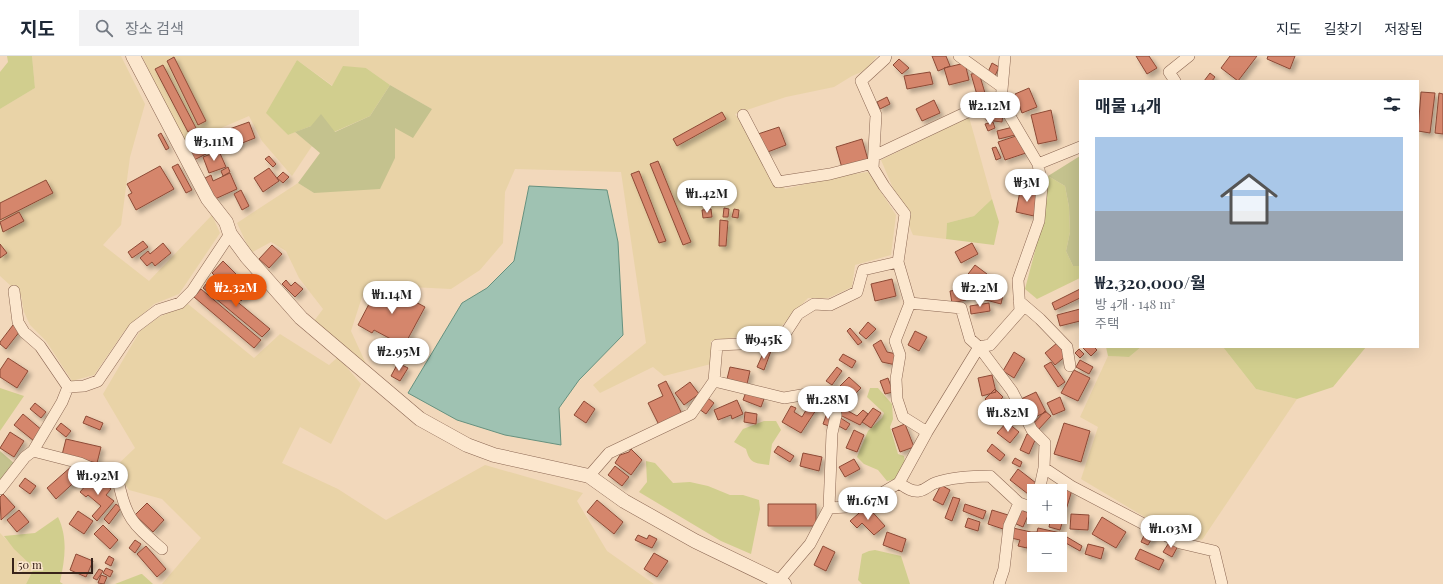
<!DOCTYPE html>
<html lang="ko">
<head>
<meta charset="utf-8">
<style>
	:root { --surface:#fff; --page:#f2f2f3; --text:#1f2937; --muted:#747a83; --line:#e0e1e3; --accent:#ea580c }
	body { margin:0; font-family:"Playfair Display","Noto Sans KR",serif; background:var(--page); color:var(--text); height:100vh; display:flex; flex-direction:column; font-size:15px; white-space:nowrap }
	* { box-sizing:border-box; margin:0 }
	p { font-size:13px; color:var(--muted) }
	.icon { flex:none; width:22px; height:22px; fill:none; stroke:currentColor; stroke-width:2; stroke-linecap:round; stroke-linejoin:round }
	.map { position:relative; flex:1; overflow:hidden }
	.details { position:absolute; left:1079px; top:24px; width:340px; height:268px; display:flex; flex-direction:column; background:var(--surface); border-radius:0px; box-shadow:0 4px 16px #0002 }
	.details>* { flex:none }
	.buttons { position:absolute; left:1027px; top:428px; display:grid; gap:8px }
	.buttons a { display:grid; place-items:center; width:40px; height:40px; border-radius:0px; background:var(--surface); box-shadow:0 4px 16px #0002; font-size:20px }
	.scale { position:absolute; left:12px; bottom:10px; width:81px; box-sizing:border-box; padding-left:4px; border:2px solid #38231a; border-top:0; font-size:11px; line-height:14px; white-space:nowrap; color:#38231a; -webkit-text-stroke:3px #f9e4cb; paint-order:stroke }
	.price { position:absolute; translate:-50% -34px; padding:0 9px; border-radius:14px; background:#fff; color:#222; font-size:13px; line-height:26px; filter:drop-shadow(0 1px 2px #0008) }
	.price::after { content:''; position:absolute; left:50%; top:24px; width:12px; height:9px; margin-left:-6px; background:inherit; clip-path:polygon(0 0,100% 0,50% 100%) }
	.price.active { background:var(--accent); color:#fff }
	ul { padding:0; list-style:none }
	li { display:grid; align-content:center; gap:8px; height:212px; padding:0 16px }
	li+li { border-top:1px solid var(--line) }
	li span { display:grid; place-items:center; height:124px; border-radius:0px; color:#555 }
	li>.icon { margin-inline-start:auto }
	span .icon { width:72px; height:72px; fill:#fffc; stroke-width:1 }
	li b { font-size:17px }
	h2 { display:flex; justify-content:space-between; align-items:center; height:48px; padding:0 16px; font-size:17px }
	header { display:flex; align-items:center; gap:24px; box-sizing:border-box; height:56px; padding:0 20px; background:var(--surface); border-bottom:1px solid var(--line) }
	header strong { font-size:19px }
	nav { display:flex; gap:22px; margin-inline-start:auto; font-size:14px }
	.search { width:280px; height:36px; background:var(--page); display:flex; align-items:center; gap:10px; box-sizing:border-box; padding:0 14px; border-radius:0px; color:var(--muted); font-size:15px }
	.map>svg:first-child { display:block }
	.farmland { fill:#e9d3a7 }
	.green { fill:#d1ce8e }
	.cemetery { fill:#c4c28e }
	.water { fill:#9fc2b2; stroke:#66917f }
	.building { fill:#d5866c; stroke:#8d4a36; filter:url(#shadow) }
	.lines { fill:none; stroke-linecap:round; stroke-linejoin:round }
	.minor-casing { stroke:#8b6753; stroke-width:12 }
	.tertiary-casing { stroke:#8b6753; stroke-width:15 }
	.minor { stroke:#fce7ce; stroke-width:11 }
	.tertiary { stroke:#fce7ce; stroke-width:14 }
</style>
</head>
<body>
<header>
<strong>지도</strong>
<div class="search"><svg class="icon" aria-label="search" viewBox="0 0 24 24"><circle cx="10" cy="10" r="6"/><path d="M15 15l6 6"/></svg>장소 검색</div>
<nav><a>지도</a><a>길찾기</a><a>저장됨</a></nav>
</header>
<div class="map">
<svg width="1443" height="528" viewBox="0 0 1443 528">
	<defs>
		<filter id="shadow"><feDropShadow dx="3.5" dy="3.5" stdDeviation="2" flood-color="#0004"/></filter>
	</defs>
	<rect width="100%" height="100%" fill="#f2d8bb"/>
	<!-- farmland -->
	<path class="farmland" d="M32,0H121L145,48L130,101L121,169L103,189L149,225L212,159L220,177L179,238L154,248L125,274L94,319L72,325L46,285L30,269L24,256L21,239L0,220V53L35,32Z
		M142,0H877L866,14L852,20L834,31L786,41L735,58L785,133L840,120L868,116L896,159L891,199L855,209L852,231L828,242H808L777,275L711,285V308L664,320L653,311L600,337L593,329L646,287L621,116L515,113L505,136L503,187L480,214L451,233L371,229L362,241L351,275L367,310L314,265L323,253L299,222L286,195L271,186L251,197L237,167L298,127L314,137L395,102V72L432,53L390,29L366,12L333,30L297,4L267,57L288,79L295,76L312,90L292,120L262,85L249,60L184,88Z
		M969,61L992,143L974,160L947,167L946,183L913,179L881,104Z
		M188,248L254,302L280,278L329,309L338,301L361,328L331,388L300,371L282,407L338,433L386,464L485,409L583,437L577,445L607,495L654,528H162L201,482L162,443L129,434L114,412L135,392L103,338L140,275L159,261Z
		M1141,291H1223L1256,333L1297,343L1202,484L1158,469L1081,423L1098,371L1080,361L1108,300L1129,301Z
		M0,477L34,512L26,528H0Z"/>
	<!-- green -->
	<path class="green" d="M7,0H32L35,32L0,53V16L8,6Z
		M297,4L332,30L343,10L366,12L390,29L370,60L334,76L311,70L288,79L266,57Z
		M1048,120L1065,130L1069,151L1070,176L1066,195L1073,210H1080V222L1037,243L1025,233L1035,195Z
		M992,143L999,166L994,189L946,183L947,167L974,160Z
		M1106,291H1141L1129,301L1108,300Z
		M1223,291H1366L1333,331L1297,343L1256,333Z
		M0,332L24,340L0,375Z
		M870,332H878L892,348L893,363L890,371L898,398L904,400L905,406L898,423L887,425L878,414L864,408L857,401L868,375L882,362L884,357L867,341Z
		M764,365H776L781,374L772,388L769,409C755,407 750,408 746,393L734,386L743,373Z
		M646,405L655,407L673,427L690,426L708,430L730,439H743L759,444L760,453L751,498L721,485L639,436L647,426Z
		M58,461C68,482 65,503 60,526L63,528H26L34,512L14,493L4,480L35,477Z
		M875,494L901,500L910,528H862L858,524L862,498L869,495Z
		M142,518L153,528H115L141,518Z"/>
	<!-- cemetery -->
	<path class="cemetery" d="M390,29L432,53L413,82L395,72V102L380,133L314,137L298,127L320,97L295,76L311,70L321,58L335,76L370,60Z
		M1080,100V210H1073L1066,195L1070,176L1069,151L1065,130L1048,120Z
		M0,395L15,408L0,427Z"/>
	<!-- water -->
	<path class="water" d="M529,130L607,134L618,186L623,279L579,324L559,352L561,389L505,379L457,364L408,337L462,247L487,232L514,205Z"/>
	<!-- building -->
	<path class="building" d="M932,0H946L950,10L938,15Z
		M1136,0H1149L1157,12L1147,18Z
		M1230,0H1257L1238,25L1221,12Z
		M1268,0H1295L1290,13L1267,3Z
		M174,1L206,65L198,69L167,5Z
		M899,3L909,12L902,18L893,9Z
		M965,7L969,24L949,29L944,12Z
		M992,7L999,11L995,20L988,16Z
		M163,9L196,72L188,76L155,13Z
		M930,16L933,28L907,33L904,20Z
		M979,17L985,37L977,39L971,18Z
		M1210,17L1215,21L1212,25H1204Z
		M1029,32L1037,51L1022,57L1015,38Z
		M1421,36L1435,37L1430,77L1418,75Z
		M1439,37L1443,38V78L1435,77Z
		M887,41L890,48L880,53L877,46Z
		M934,44L940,57L922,65L916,53Z
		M1051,54L1057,84L1038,88L1031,59Z
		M722,56L726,63L677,90L673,83Z
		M987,57L1003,58L1002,66L986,64Z
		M249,66L255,82L227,93L221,76Z
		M993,66L995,72L988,75L985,68Z
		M779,71L786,89L765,97L758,78Z
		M1013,71L1015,79L999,83L997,75Z
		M161,77L169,92L166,94L158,79Z
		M1019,79L1026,97L1005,104L998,86Z
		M219,80L223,91L216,93L213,82Z
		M862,83L868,104L842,112L836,91Z
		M202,88L206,98L194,104L189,93Z
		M996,91L1001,102L996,104L992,92Z
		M219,95L226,111L209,117L203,101Z
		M269,100L276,108L273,111L265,103Z
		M658,105L691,186L683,189L650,108Z
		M178,108L192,134L186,137L172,111Z
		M160,110L174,133L136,154L128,139L132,137L127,128Z
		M228,111L230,116L223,120L221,115Z
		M269,112L279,125L263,136L254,122Z
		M639,115L666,185L659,187L631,118Z
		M283,116L289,121L283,127L277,122Z
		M230,117L237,133L215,143L205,122L211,119L213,125Z
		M46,124L53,137L0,164V147Z
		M699,125L704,141L698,143L693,127Z
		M241,134L249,150L242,154L234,138Z
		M1020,135L1038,138L1034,160L1016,156Z
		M724,152L729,153L728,161H723Z
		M711,153L712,161L703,162L702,154Z
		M734,153L739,154L738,162L732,161Z
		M19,156L24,165L3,176L0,166Z
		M720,164L728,165L726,190H719Z
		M143,185L148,191L132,202L128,196Z
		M163,187L171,197L155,210L152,206L147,210L140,202L148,195L150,198Z
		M972,187L978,198L961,207L955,196Z
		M0,188L7,197L0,202Z
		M272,189L282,198L269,212L259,203Z
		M223,205L252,234L241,245L212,217Z
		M975,209L987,218L974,235L962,226Z
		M210,223L270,273L262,281L203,232Z
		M892,223L896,240L875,245L871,228Z
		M286,224L291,230L295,226L303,233L295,241L282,228Z
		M380,227L425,251L404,290L374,274L372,277L358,269Z
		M201,233L261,284L254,292L194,241Z
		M965,233L966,244L952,247L950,235Z
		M1080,233V242L1055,254L1052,247Z
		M984,235L1003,239L1001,248L982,243Z
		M989,247L990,255L971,258L970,250Z
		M1080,253V265L1060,270L1057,259Z
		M868,266L876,273L866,283L859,277Z
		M13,269L20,275L6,293L0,288V286Z
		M850,272L862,286L858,289L847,275Z
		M915,275L927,281L919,295L908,289Z
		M881,284L887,296L897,298L896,309L882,306L873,289Z
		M1057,287L1067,299L1055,309L1045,297Z
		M1082,291H1094L1097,294L1091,300Z
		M765,293L771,295L764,314L757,311Z
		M1079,293L1084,298L1080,302L1075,297Z
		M1014,296L1025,303L1014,322L1003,315Z
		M843,298L856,305L852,312L839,304Z
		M8,302L28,315L17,332L0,321V314Z
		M1080,304L1093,311L1089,318L1076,311Z
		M1051,306L1065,326L1058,331L1044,310Z
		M398,307L408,312L400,325L391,320Z
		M730,311L750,315L747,328L727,323Z
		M837,311L842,315L832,329L826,325Z
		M1074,314L1090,322L1078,345L1061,337Z
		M992,319L996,336L982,340L978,322Z
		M849,321L861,332L846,347L834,336Z
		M888,322L893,336L885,338L880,325Z
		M666,325L682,358L659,369L648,347L663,340L658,329Z
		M690,326L699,338L684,349L675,337Z
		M995,333L1003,341L993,351L985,343Z
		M746,336L764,343L761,351L743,344Z
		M1036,336L1046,356L1031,363L1021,343Z
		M1060,341L1065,354L1053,359L1047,347Z
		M708,342L714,347L706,358L699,353Z
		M737,344L743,358L732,363L731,359L718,364L714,354Z
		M584,345L595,353L586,367L574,359Z
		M35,347L46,356L41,362L30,353Z
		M809,349L816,354L801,377L782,366L791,350L796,352L794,356L802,361Z
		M841,351L857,360L863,354L868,358L860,369L838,358Z
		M873,352L881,357L871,372L862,366Z
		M1045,355L1051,360L1038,374L1032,369Z
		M745,356L757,358L756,368L744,366Z
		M827,357L833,359L829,370L823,368Z
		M23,358L43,375L34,385L14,369Z
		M86,360L103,367L100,374L83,367Z
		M839,361L850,368L846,374L835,368Z
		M1007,366L1019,376L1010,387L997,377Z
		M61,367L71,375L66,381L56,373Z
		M1064,367L1090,375L1081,406L1054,398Z
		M905,368L914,391L900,396L892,373Z
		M854,374L864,379L857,396L846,392Z
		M10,376L24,385L14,401L0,392Z
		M1027,378L1036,382L1029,398L1020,394Z
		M66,383L101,391L97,407L62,399Z
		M992,388L1005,399L1000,405L987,395Z
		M778,390L794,400L790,406L774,396Z
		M631,393L642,404L631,419L615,407L620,399L629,396Z
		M803,397L822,401L819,415L800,410Z
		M1015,402L1022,406L1020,411L1012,407Z
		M854,403L860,413L845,421L839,411Z
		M72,410L81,420L56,443L47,432Z
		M615,410L629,421L622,430L608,419Z
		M1018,413L1036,427L1028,438L1010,424Z
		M93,421L96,425L98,422L111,433L106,439L114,445L97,465L92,460L101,450L88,439L86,441L80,436Z
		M25,422L36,430L30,438L19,430Z
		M941,429L950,434L943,449L933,444Z
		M1060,430L1072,434L1060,474L1049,471L1051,461H1060Z
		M3,438L15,451L1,464L0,441Z
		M953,441L960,443L952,465L945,462Z
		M597,444L623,466L614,478L587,456Z
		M147,447L164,464L153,476L135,459Z
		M116,448L121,452L109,468L104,463Z
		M768,448H816V470H768Z
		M965,448L986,455L983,463L963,455Z
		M867,450L885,470L874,479L862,467L857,472L850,465Z
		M1019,453L1029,457L1023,471L1014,467Z
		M19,454L29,466L17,476L7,464Z
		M992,454L1008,459L1003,473L988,468Z
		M78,455L93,465L84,478L69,468Z
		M1071,458L1089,459L1088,474L1070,473Z
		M1102,461L1126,476L1116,492L1092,478Z
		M968,462L980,466L978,475L965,471Z
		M103,469L118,484L110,493L94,478Z
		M1013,472L1031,476L1027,492L1018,490L1020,484L1011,482Z
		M1038,472L1061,477L1060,483H1034V487L1029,486L1031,476H1037Z
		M1146,475L1154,479L1148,489L1141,486Z
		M887,476L906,483L902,496L883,489Z
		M638,479L647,483L649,479L657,483L652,492L635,484Z
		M1067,481L1082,490L1080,495L1064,486Z
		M135,484L141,488L135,497L129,492Z
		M1170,485L1178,490L1172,501L1163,496Z
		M1088,488L1104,492L1101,503L1085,498Z
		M146,490L166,513L157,521L137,498Z
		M823,490L835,496L826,515L814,509Z
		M1140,493L1164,504L1159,514L1135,503Z
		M654,497L668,505L657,521L644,513Z
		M76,498L93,505L86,521L70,514Z
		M109,500L114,503L111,510L105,507Z
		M106,512L113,515L110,521L103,517Z
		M99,513L103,515L97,524L93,522Z
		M101,519L107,521L104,528L98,527Z"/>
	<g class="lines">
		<!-- minor casing -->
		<g class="minor-casing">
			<path id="minor" d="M959,0L1002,31
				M1175,25L1169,16L1189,0
				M743,59L778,126L830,118L873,107
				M874,100L965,57L1001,45
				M1038,108L1080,91
				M898,206L910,247L895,285L900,299L896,323L897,343L903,361L927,376
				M14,235L18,266L24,276L40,290L68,331
				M1019,245L1040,263L1067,291L1070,310
				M910,247L961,252L970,283L979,291L1012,335L1032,374L1045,387L1044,412L1039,435
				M714,325L784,342L813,337L834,351L836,359L832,377L829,452
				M33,395L80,407L118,424C126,463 133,468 162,493
				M1044,412L1071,430L1180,487L1214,495L1222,528
				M589,420L609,397L691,358L714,325L717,289L765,287L783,281L798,258L814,248L830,249L857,236L863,214L898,206L905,158L884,130L873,112L876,59L861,25L885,3L886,0
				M899,427C905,431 911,436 919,435C926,434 929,429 935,427C953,421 971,420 990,420L1019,447L1030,451L1034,446
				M0,433L25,401L33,395L62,346L68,331L84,330L98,325L134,272L158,254L180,247L192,235L230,178
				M776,528L810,488L829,452L847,451L870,444L899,427L927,376L979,291L990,289L1020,255L1018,224L1039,165L1042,130L1038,108L1001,45L1005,0
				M999,528L1004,513L1009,470L1019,447"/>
		</g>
		<!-- tertiary casing -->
		<g class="tertiary-casing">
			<path id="tertiary" d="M133,0L208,143L226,166L230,178L247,201L301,262L420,363L467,389L494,399L589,420L624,445L695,485L784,528"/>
		</g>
		<!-- minor -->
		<use href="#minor" class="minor"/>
		<!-- tertiary -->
		<use href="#tertiary" class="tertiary"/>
	</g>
</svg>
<div class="buttons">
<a>+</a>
<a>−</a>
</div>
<div class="scale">50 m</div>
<b class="price" style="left:990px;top:70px">₩2.12M</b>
<b class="price" style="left:214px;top:106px">₩3.11M</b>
<b class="price" style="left:1027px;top:147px">₩3M</b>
<b class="price" style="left:707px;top:158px">₩1.42M</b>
<b class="price active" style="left:236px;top:252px">₩2.32M</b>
<b class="price" style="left:980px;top:252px">₩2.2M</b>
<b class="price" style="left:392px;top:259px">₩1.14M</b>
<b class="price" style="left:764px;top:304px">₩945K</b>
<b class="price" style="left:399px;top:316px">₩2.95M</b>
<b class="price" style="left:828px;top:364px">₩1.28M</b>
<b class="price" style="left:1008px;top:377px">₩1.82M</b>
<b class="price" style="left:98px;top:440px">₩1.92M</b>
<b class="price" style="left:868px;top:465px">₩1.67M</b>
<b class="price" style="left:1171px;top:493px">₩1.03M</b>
<section class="details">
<h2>매물 14개<svg class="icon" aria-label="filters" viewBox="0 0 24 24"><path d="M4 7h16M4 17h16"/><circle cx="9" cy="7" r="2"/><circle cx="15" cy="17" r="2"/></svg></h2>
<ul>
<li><span style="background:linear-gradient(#a9c7e8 60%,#9aa5b1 0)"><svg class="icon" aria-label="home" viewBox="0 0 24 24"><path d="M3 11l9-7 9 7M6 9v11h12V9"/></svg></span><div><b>₩2,320,000/월</b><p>방 4개 · 148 m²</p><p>주택</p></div></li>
</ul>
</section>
</div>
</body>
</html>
